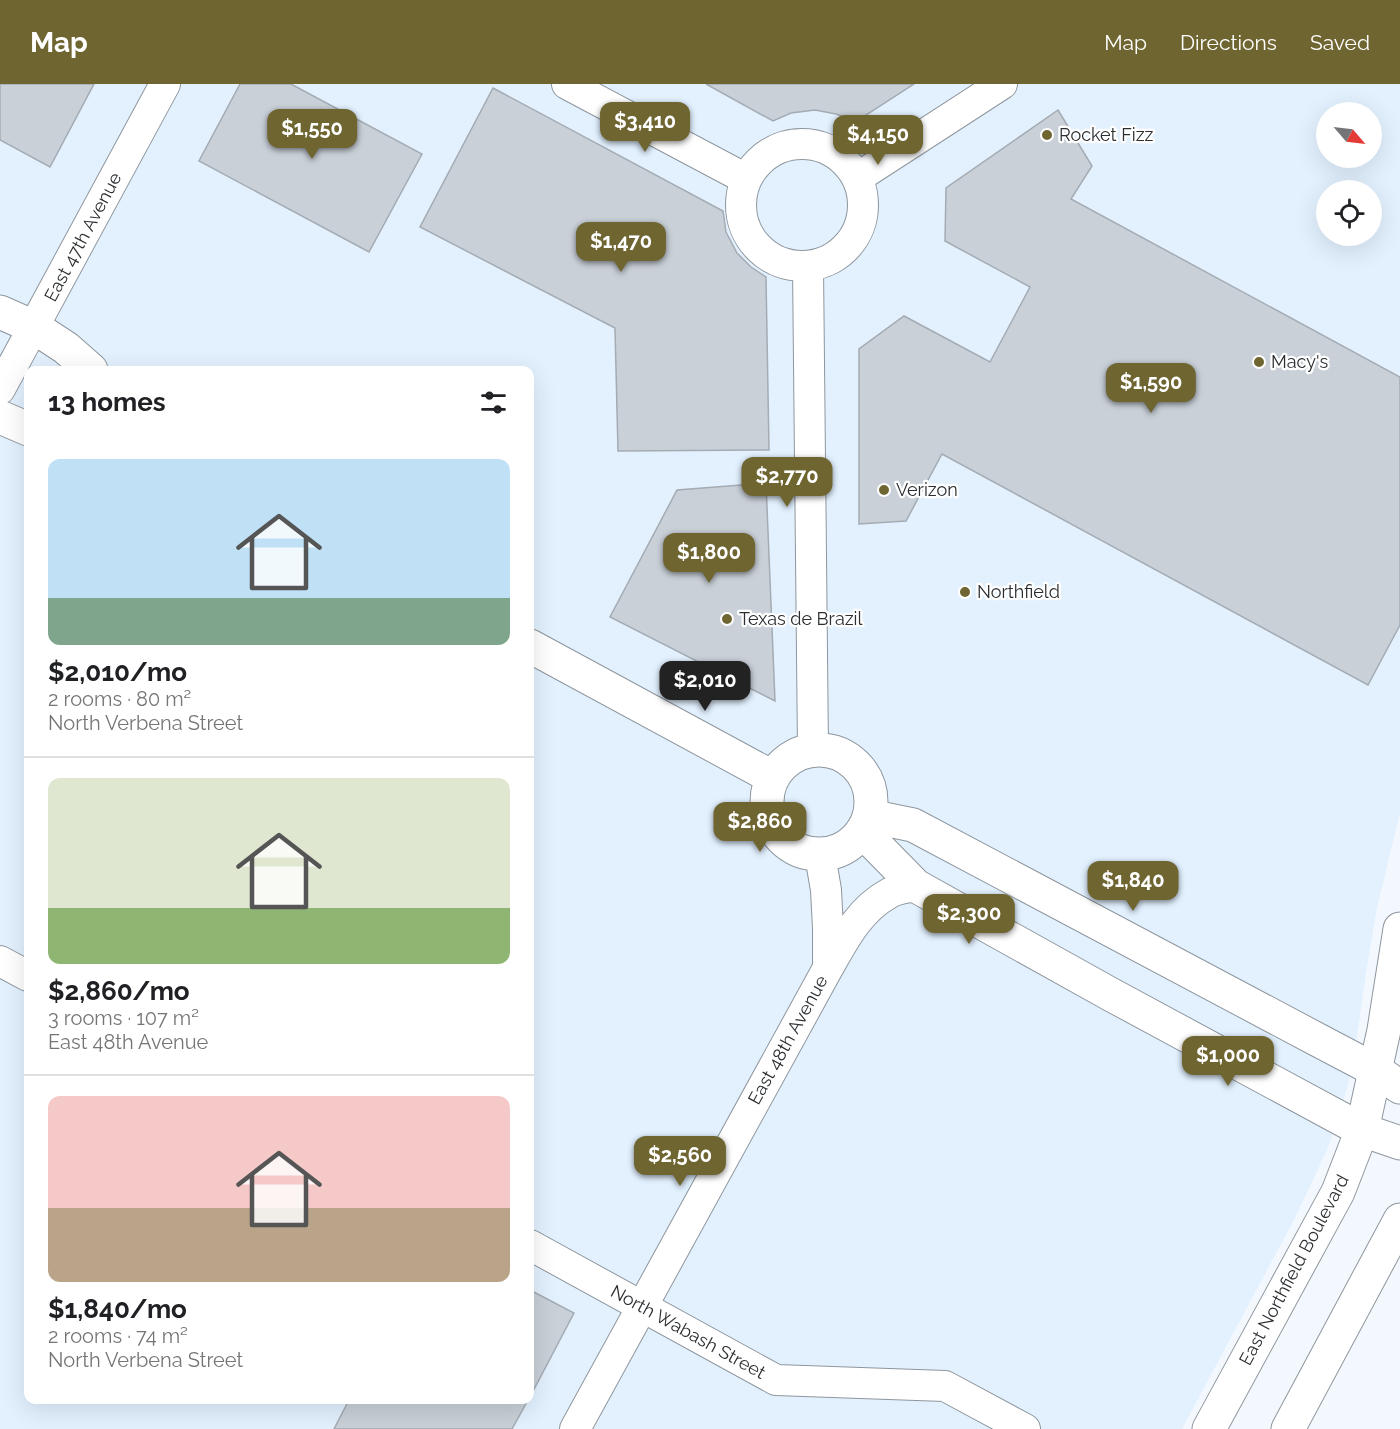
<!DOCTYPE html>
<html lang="en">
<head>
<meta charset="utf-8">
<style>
	:root { --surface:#fff; --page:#f6f6f6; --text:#202124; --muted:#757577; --line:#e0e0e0; --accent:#6f6531 }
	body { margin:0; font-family:Raleway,sans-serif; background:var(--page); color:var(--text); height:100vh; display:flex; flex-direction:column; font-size:22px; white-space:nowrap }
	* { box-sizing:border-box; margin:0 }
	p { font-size:20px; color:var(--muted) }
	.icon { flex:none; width:33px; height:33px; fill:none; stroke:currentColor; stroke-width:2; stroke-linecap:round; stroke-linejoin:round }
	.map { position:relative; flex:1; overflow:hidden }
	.details { position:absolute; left:24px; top:282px; width:510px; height:1038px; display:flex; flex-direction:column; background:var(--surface); border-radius:12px; box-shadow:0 6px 24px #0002 }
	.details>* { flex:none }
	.needle { width:39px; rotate:118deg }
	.buttons { position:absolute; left:1316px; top:18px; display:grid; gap:12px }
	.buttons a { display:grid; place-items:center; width:66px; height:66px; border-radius:50%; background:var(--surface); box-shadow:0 6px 24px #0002; font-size:30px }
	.price { position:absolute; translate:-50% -51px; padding:0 14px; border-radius:12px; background:var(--accent); color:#fff; font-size:20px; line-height:39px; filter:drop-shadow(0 2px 3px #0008) }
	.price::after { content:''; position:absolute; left:50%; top:36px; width:18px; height:14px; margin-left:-9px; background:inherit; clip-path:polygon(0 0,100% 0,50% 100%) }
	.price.on { background:#222; color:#fff }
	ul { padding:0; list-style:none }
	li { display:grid; align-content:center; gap:12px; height:318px; padding:0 24px }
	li+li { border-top:2px solid var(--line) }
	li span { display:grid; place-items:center; height:186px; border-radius:12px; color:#555 }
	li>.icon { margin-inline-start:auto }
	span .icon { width:108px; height:108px; fill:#fffc; stroke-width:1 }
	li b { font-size:26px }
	h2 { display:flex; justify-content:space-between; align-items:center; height:72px; padding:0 24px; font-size:26px }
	header { display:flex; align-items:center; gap:36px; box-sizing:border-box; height:84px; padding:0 30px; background:var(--accent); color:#fff }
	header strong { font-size:28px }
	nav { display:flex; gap:33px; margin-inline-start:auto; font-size:21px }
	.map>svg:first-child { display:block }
	.built { fill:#e3f1ff; fill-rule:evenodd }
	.building { fill:#c9d0d8; stroke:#a4abb2; stroke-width:1.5 }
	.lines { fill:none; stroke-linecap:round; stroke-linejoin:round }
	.minor-casing { stroke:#8e969d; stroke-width:32 }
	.tertiary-casing { stroke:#8e969d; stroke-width:35 }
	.secondary-casing { stroke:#8e969d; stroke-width:35 }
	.minor { stroke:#fff; stroke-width:30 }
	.tertiary { stroke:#fff; stroke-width:33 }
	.secondary { stroke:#fff; stroke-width:33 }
	.poi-dot { fill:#6f6531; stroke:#fff; stroke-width:2 }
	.labels { text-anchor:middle; stroke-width:4.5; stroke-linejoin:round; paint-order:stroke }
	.poi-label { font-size:18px; fill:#2c2f32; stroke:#fff; text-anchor:start }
	.street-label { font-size:18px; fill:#2c2f32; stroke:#fff }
</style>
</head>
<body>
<header>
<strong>Map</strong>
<nav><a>Map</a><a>Directions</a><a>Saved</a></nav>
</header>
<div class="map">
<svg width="1400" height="1345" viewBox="0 0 1400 1345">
	<rect width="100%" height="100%" fill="#f2f8fe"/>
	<!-- built -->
	<path class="built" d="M0,0H1400V729L1377,824L1366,889L1352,987L1337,1038L1327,1066L1295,1134L1182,1345H0ZM1326,28H1371V74H1326ZM1326,106H1371V152H1326ZM28,286H530V1316H28Z"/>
	<!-- building -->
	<path class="building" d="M0,0H94L50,83L0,56Z
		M240,0H291L422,70L369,168L199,77Z
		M706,0H914L857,37L836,30L815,26L791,29L773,37Z
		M493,4L723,127L726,148L737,169L751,183L766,193L769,366L618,367L615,244L420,143Z
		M1058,26L1092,82L1071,115L1400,293V541L1368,601L942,370L906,437L859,440V265L904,232L990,278L1030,203L945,157L946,104Z
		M766,399L775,617L610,533L677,406Z
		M530,1206L574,1229L530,1313Z
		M349,1316H528L512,1345H334Z"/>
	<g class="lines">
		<!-- minor casing -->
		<g class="minor-casing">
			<path id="minor" d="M567,0L746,95
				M741 121a61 61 0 1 1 122 0a61 61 0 1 1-122 0Z
				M857,94L1002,0
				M808,182L813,666
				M0,305L165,0
				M820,771L826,806L828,844V884
				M0,877L28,892
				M530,1161L776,1296L945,1302L1025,1345
				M575,1345L828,884C844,856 859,826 888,810C895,805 907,804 916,802"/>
		</g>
		<!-- tertiary casing -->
		<g class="tertiary-casing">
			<path id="tertiary" d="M0,228L34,243L66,264L91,286
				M0,333L28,345
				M530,562L772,693
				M767 718a52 52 0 1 1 104 0a52 52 0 1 1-104 0Z
				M869,732L913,741L1318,956L1375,986L1400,1003
				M862,747L916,802L1110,910L1362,1046L1400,1059"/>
		</g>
		<!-- secondary casing -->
		<g class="secondary-casing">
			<path id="secondary" d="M1209,1345L1338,1108L1362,1046L1384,946L1400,845
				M1288,1345L1400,1136"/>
		</g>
		<!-- minor -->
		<use href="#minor" class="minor"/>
		<!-- tertiary -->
		<use href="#tertiary" class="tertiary"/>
		<!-- secondary -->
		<use href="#secondary" class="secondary"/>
	</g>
	<!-- markers -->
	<g class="poi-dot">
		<circle cx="1047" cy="51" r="6"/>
		<circle cx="1259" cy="278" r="6"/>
		<circle cx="884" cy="406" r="6"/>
		<circle cx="965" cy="508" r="6"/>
		<circle cx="727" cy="535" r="6"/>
	</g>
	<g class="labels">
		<!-- poi labels -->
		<g class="poi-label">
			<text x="1059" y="57">Rocket Fizz</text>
			<text x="1271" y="284">Macy's</text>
			<text x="896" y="412">Verizon</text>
			<text x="977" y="514">Northfield</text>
			<text x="739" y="541">Texas de Brazil</text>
		</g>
		<!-- street labels -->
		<g class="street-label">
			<text transform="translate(83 153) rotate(-62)" y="6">East 47th Avenue</text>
			<text transform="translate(788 956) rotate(-61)" y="6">East 48th Avenue</text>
			<text transform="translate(1294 1186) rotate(-62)" y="6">East Northfield Boulevard</text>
			<text transform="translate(688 1248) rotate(29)" y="6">North Wabash Street</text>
		</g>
	</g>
</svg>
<div class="buttons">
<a><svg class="needle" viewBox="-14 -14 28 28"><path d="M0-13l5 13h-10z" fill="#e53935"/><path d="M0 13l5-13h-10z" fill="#757577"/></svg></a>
<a><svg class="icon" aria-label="locate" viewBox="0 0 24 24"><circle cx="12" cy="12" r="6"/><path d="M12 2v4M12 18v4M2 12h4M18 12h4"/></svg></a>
</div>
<b class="price" style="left:645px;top:69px">$3,410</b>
<b class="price" style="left:312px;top:76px">$1,550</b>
<b class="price" style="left:878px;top:82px">$4,150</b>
<b class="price" style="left:621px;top:189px">$1,470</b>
<b class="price" style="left:1151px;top:330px">$1,590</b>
<b class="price" style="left:787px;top:424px">$2,770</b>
<b class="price" style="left:709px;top:500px">$1,800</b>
<b class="price on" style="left:705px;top:628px">$2,010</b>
<b class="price" style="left:760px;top:769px">$2,860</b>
<b class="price" style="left:1133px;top:828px">$1,840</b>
<b class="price" style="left:969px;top:861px">$2,300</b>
<b class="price" style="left:1228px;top:1003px">$1,000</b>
<b class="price" style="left:680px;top:1103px">$2,560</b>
<section class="details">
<h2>13 homes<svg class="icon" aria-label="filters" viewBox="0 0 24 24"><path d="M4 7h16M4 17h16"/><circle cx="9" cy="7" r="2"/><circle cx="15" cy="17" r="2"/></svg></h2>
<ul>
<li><span style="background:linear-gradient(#bfe0f5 75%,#7fa58c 0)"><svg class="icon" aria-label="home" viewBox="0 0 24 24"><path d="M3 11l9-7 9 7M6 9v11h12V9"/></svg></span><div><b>$2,010/mo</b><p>2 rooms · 80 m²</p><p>North Verbena Street</p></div></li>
<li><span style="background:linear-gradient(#dfe7d0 70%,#8fb573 0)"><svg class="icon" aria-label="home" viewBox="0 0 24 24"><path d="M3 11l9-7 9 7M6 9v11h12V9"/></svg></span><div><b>$2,860/mo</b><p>3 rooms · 107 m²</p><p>East 48th Avenue</p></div></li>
<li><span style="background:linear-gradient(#f6c9c9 60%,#b9a48a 0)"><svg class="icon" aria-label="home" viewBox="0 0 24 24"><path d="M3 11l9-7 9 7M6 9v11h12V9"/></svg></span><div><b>$1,840/mo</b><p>2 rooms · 74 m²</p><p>North Verbena Street</p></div></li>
</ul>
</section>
</div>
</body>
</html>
